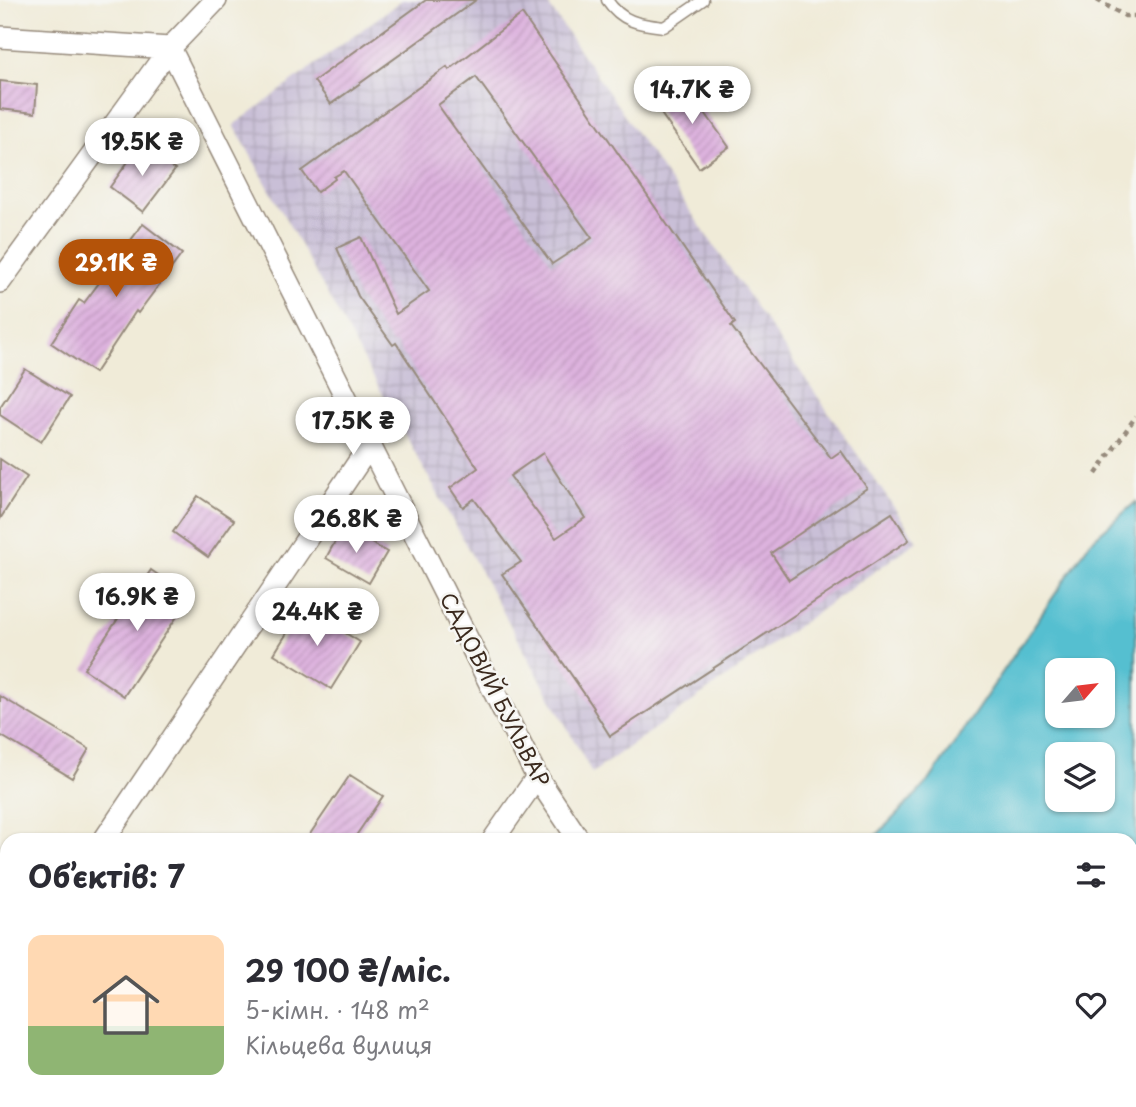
<!DOCTYPE html>
<html lang="uk">
<head>
<meta charset="utf-8">
<style>
	:root { --surface:#fff; --page:#f7f7f7; --text:#2b2b33; --muted:#7c7c81; --accent:#b45309 }
	body { margin:0; font-family:"Playpen Sans",sans-serif; background:var(--page); color:var(--text); height:100vh; display:flex; flex-direction:column; font-size:26px; white-space:nowrap }
	* { box-sizing:border-box; margin:0 }
	p { font-size:23px; color:var(--muted) }
	.icon { flex:none; width:38px; height:38px; fill:none; stroke:currentColor; stroke-width:2; stroke-linecap:round; stroke-linejoin:round }
	.map { position:relative; flex:1; overflow:hidden }
	.side { position:absolute; left:0px; top:833px; width:1138px; height:275px; display:flex; flex-direction:column; background:var(--surface); border-radius:21px 21px 0 0; box-shadow:0 2px 5px #0004 }
	.side>* { flex:none }
	.needle { width:46px; rotate:62deg }
	.controls { position:absolute; left:1045px; top:658px; display:grid; gap:14px }
	.controls a { display:grid; place-items:center; width:70px; height:70px; border-radius:14px; background:var(--surface); box-shadow:0 2px 5px #0004; font-size:35px }
	.price { position:absolute; translate:-50% -60px; padding:0 16px; border-radius:24px; background:#fff; color:#222; font-size:23px; line-height:46px; filter:drop-shadow(0 2px 4px #0008) }
	.price::after { content:''; position:absolute; left:50%; top:42px; width:21px; height:16px; margin-left:-10px; background:inherit; clip-path:polygon(0 0,100% 0,50% 100%) }
	.price.selected { background:var(--accent); color:#fff }
	ul { padding:0; list-style:none }
	li { display:flex; align-items:center; gap:21px; height:175px; padding:0 28px }
	li span { display:grid; place-items:center; flex:none; width:196px; height:140px; border-radius:14px; color:#555 }
	li>.icon { margin-inline-start:auto }
	span .icon { width:84px; height:84px; fill:#fffc; stroke-width:1 }
	li b { font-size:30px }
	h2 { display:flex; justify-content:space-between; align-items:center; height:84px; padding:0 28px; font-size:30px }
	.map>svg:first-child { display:block }
	.industrial { fill:url(#industrial-grid) }
	.water { fill:#54bfd0; stroke:#487477; stroke-width:2; fill-rule:evenodd }
	.building { fill:url(#building-hatch); fill-rule:evenodd }
	.lines { fill:none; stroke-linecap:round; stroke-linejoin:round }
	.service-casing { stroke:#968a7b; stroke-width:13 }
	.minor-casing { stroke:#968a7b; stroke-width:24 }
	.path { stroke:#968a7b; stroke-width:4.5; stroke-dasharray:5 5; stroke-linecap:butt }
	.service { stroke:#fff; stroke-width:10 }
	.minor { stroke:#fff; stroke-width:21 }
	.labels { text-anchor:middle; stroke-width:5; stroke-linejoin:round; paint-order:stroke }
	.street-label { font-size:21px; fill:#3b2a1e; stroke:#f6f6f2 }
</style>
</head>
<body>
<div class="map">
<svg width="1136" height="1107" viewBox="0 0 1136 1107">
	<defs>
		<pattern id="industrial-grid" width="8" height="8" patternUnits="userSpaceOnUse" patternTransform="scale(1.75)"><rect width="8" height="8" fill="#c9bfd7"/><path d="M0 4h8M4 0v8" fill="none" stroke="#aea4b8"/></pattern>
		<pattern id="building-hatch" width="6" height="6" patternUnits="userSpaceOnUse" patternTransform="scale(1.75)"><rect width="6" height="6" fill="#ddb2de"/><path d="M-1 1l2-2M0 6l6-6M5 7l2-2" fill="none" stroke="#bf99be"/></pattern>
	</defs>
	<rect width="100%" height="100%" fill="#f6f6f2"/>
	<filter id="ink" filterUnits="userSpaceOnUse"><feTurbulence type="fractalNoise" baseFrequency=".0143" numOctaves="2"/><feDisplacementMap in="SourceGraphic" scale="14" xChannelSelector="R" yChannelSelector="G"/><feConvolveMatrix kernelMatrix="1 2 1 2 8 2 1 2 1" color-interpolation-filters="sRGB"/></filter>
	<filter id="wash" filterUnits="userSpaceOnUse"><feTurbulence type="fractalNoise" baseFrequency=".00686" numOctaves="4" result="noise"/><feDisplacementMap in="SourceGraphic" scale="28" xChannelSelector="R" yChannelSelector="G"/><feGaussianBlur stdDeviation="1.57" result="paint"/><feColorMatrix in="noise" values="0 0 0 0 0 0 0 0 0 0 0 0 0 0 0 0 0 1.4 0 .05"/><feComposite in="paint" operator="in"/></filter>
	<g filter="url(#wash)">
		<rect width="100%" height="100%" fill="#f0ebd8"/>
		<!-- industrial -->
		<path class="industrial" d="M402,0H545L917,541L592,773L234,125Z"/>
		<!-- water -->
		<path class="water" d="M1136,502V1107H768L766,1101H1130V840H872L929,781L1091,541ZM1057,670H1102V716H1057ZM1057,754H1102V800H1057Z"/>
		<g id="blocks">
			<!-- building -->
			<path class="building" d="M426,0H476L331,104L314,81Z
				M522,14L735,323L731,326L831,458L841,451L867,488L771,553L789,580L892,513L909,540L610,736L593,709L594,708L502,574L521,562L474,499L463,507L450,488L478,468L396,343L393,345L358,296L337,248L361,237L396,314L429,291L344,171L334,177L335,179L317,192L302,171L447,67L449,70ZM476,77L592,238L552,264L438,105ZM543,453L585,518L556,538L510,476Z
				M0,81L37,85L35,113L0,109Z
				M685,84L729,147L699,168L655,105Z
				M140,145L175,170L143,212L110,187Z
				M143,224L182,254L138,313L136,311L95,373L51,343L79,300L84,303Z
				M25,369L70,397L41,442L0,415V407Z
				M0,459L27,477L0,519Z
				M198,496L234,520L208,557L173,532Z
				M343,527L387,552L369,583L326,558Z
				M151,570L190,597L124,696L84,669Z
				M303,607L360,642L331,689L274,654Z
				M0,696L89,749L72,778L0,735Z
				M350,775L383,796L353,840H306Z"/>
		</g>
	</g>
	<g filter="url(#ink)">
		<use href="#blocks" fill-opacity="0" stroke="#968a7b" stroke-width="2"/>
		<g class="lines">
			<!-- service casing -->
			<g class="service-casing">
				<path id="service" d="M607,0C622,22 638,24 664,27L703,0"/>
			</g>
			<!-- minor casing -->
			<g class="minor-casing">
				<path id="minor" d="M0,37L170,48
					M170,48L537,777L579,840
					M0,282L170,48L216,0
					M104,840L370,445
					M493,840L537,777
					M0,994L7,984
					M742,1101L744,1107
					M318,1107L322,1101"/>
			</g>
			<!-- path -->
			<path class="path" d="M1097,0L1125,16H1136
				M1096,474L1136,416"/>
			<!-- service -->
			<use href="#service" class="service"/>
			<!-- minor -->
			<use href="#minor" class="minor"/>
		</g>
	</g>
	<g class="labels">
		<!-- street labels -->
		<g class="street-label">
			<text transform="translate(494 690) rotate(63)" y="7">САДОВИЙ БУЛЬВАР</text>
		</g>
	</g>
</svg>
<div class="controls">
<a><svg class="needle" viewBox="-14 -14 28 28"><path d="M0-13l5 13h-10z" fill="#e53935"/><path d="M0 13l5-13h-10z" fill="#7c7c81"/></svg></a>
<a><svg class="icon" aria-label="layers" viewBox="0 0 24 24"><path d="M12 4l9 5-9 5-9-5zM3 14l9 5 9-5"/></svg></a>
</div>
<b class="price" style="left:692px;top:126px">14.7K ₴</b>
<b class="price" style="left:142px;top:178px">19.5K ₴</b>
<b class="price selected" style="left:116px;top:299px">29.1K ₴</b>
<b class="price" style="left:353px;top:457px">17.5K ₴</b>
<b class="price" style="left:356px;top:555px">26.8K ₴</b>
<b class="price" style="left:137px;top:633px">16.9K ₴</b>
<b class="price" style="left:317px;top:648px">24.4K ₴</b>
<section class="side">
<h2>Об’єктів: 7<svg class="icon" aria-label="filters" viewBox="0 0 24 24"><path d="M4 7h16M4 17h16"/><circle cx="9" cy="7" r="2"/><circle cx="15" cy="17" r="2"/></svg></h2>
<ul>
<li><span style="background:linear-gradient(#ffd9b3 65%,#8fb573 0)"><svg class="icon" aria-label="home" viewBox="0 0 24 24"><path d="M3 11l9-7 9 7M6 9v11h12V9"/></svg></span><div><b>29 100 ₴/міс.</b><p>5-кімн. · 148 m²</p><p>Кільцева вулиця</p></div><svg class="icon" aria-label="heart" viewBox="0 0 24 24"><path d="M12 20l-8-8c-3-5 5-10 8-4 3-6 11-1 8 4z"/></svg></li>
</ul>
</section>
</div>
</body>
</html>
